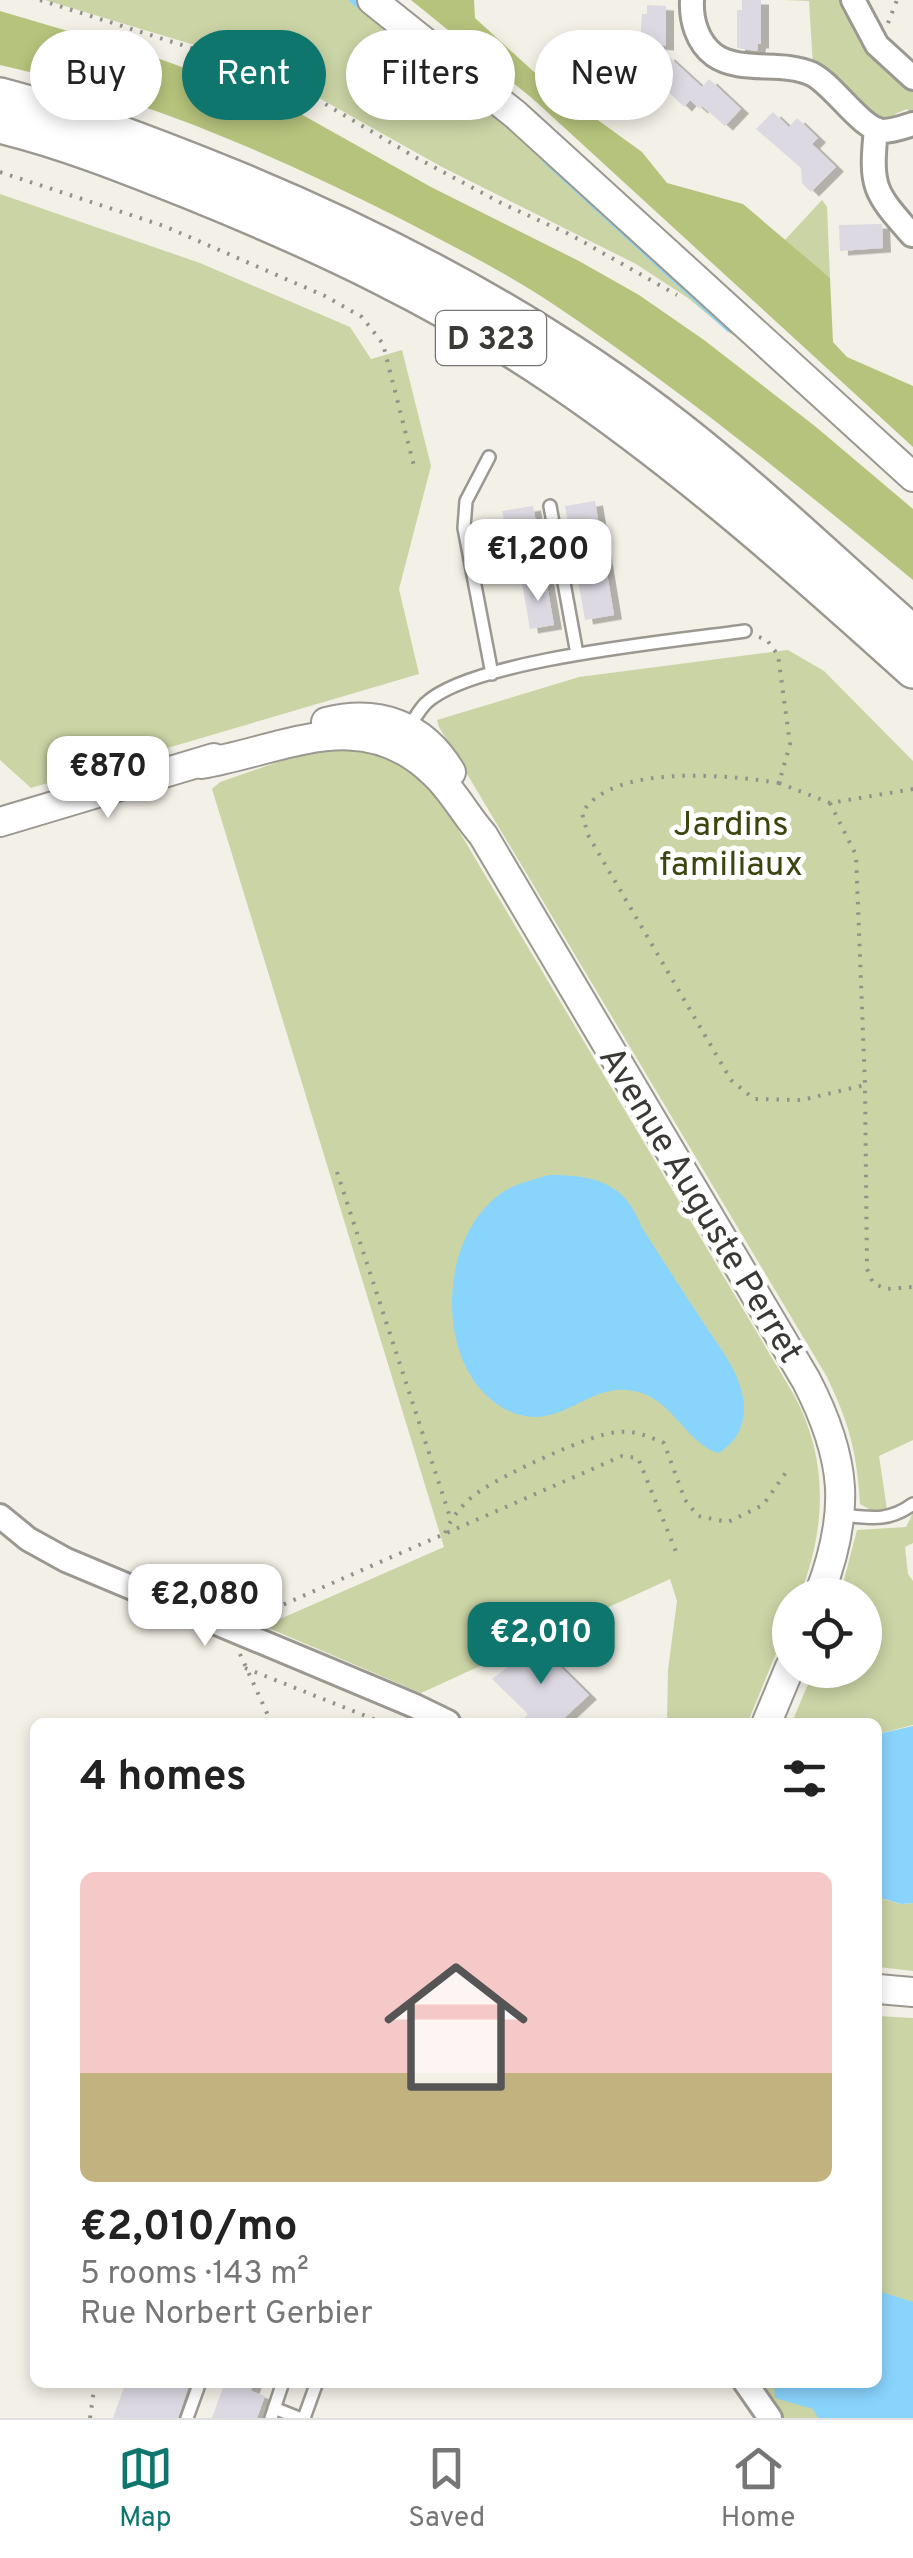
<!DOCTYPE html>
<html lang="en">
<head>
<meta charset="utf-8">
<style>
	:root { --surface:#fff; --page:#f6f6f6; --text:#222; --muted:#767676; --line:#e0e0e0; --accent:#0f766e }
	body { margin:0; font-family:Overpass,sans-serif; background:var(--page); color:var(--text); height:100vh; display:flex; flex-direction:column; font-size:38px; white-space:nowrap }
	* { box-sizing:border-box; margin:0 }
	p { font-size:32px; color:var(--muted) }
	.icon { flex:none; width:55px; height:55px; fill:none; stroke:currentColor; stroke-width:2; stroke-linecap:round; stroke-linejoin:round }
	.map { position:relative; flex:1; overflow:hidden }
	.side { position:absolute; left:30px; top:1718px; width:852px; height:670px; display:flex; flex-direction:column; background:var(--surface); border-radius:15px; box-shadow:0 5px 15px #0003 }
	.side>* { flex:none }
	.banner { position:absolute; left:30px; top:30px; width:855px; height:90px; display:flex; gap:20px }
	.tools { position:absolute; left:772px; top:1578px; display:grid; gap:20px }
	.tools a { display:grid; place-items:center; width:110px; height:110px; border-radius:50%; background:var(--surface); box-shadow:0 5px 15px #0003; font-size:50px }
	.price { position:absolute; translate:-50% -85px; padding:0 22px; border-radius:20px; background:#fff; color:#222; font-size:32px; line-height:65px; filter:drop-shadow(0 2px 5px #0008) }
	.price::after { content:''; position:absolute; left:50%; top:60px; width:30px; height:22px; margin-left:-15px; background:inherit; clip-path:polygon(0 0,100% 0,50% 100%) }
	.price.on { background:var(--accent); color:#fff }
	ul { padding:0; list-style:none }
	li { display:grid; align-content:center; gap:20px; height:530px; padding:0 50px }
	li span { display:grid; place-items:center; height:310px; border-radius:15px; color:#555 }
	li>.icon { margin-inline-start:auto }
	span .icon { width:180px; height:180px; fill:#fffc; stroke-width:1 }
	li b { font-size:42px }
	h2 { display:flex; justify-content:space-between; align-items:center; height:120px; padding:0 50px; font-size:42px }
	.chip { padding:0 35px; border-radius:45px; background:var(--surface); box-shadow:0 5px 15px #0003; font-size:35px; line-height:90px }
	.chip.on { background:var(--accent); color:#fff }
	.tabs { display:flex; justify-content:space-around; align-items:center; height:140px; border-top:2px solid var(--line); background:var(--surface); font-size:28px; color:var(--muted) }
	.tabs a { display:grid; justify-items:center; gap:5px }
	.tabs .on { color:var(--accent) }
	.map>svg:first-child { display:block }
	.green { fill:#cbd4a5 }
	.forest { fill:#b6c37c }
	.water { fill:#89d4fd }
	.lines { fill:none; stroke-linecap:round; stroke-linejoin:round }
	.stream { stroke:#89d4fd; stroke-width:6 }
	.building { fill:#dcd9e2; filter:url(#shadow) }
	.service-casing { stroke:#9a9890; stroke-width:16 }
	.minor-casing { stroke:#9a9890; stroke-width:28 }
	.tertiary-casing { stroke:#9a9890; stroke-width:32 }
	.trunk-casing { stroke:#9a9890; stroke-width:40 }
	.path { stroke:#93918b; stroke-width:4; stroke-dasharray:2.5 8; stroke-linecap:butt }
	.service { stroke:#fff; stroke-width:11 }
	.minor { stroke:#fff; stroke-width:22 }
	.tertiary { stroke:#fff; stroke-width:28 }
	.trunk { stroke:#fff; stroke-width:35 }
	.labels { text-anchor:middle; stroke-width:10; stroke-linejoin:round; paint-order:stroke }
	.shield { fill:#fff; stroke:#757472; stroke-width:2.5 }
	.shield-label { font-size:32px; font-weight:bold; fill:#3a3936 }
	.park-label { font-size:35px; fill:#3d450f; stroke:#fff }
	.street-label { font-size:35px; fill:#3a3936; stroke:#fff }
</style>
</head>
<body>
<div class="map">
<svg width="913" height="2418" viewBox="0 0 913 2418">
	<defs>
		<filter id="shadow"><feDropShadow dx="8" dy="4.5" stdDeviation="0" flood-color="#0004"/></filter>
	</defs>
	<rect width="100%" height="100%" fill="#f3f0e7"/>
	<!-- green -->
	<path class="green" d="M45,0H360L514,123L754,345L731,334L688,298L636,264L442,167L287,80L211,50Z
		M784,0H846C866,39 878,63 913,91V116L907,109L895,114L897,121L875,119L813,66L809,1Z
		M0,194L200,263L350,327L371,359L402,350L431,466L399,589L419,674L31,788L0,760Z
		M822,200L827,207L830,278L784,241Z
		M788,650L824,671L913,761V1440L879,1456L888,1516L876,1513L860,1504C857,1452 849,1423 827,1377L439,727L437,720L579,677Z
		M347,748C388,755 419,772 444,806L794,1395C829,1460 826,1528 800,1595H790V1619L748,1722H667L668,1670L677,1601L670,1579L421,1693L264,1626L444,1547L212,789L220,782L304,753Z
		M913,1513V1543L905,1547L908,1574L913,1581V1725L878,1734V1722H792L814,1670H865V1595H840L857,1530L906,1527Z
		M878,1897L900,1904L913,1903V1971L878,1967Z
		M878,2016L913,2018V2418H779L753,2383L878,2382Z"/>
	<!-- forest -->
	<path class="forest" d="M411,0H474L475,18L544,81L642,152L667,183L743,204L830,278L833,342L847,357L913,386V447L533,99Z
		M0,11L149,55L283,104L431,187L579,261L639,295L704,340L816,427L913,509V580C797,484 678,388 553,304C505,272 453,246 401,219C275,155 139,96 0,65Z"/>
	<!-- water -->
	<path class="water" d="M549,1175C593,1175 625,1182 641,1226C662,1259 683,1292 705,1325C718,1345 737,1369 742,1393C748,1418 740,1441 718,1453C682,1441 672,1393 626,1390C584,1386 554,1437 503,1408C434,1368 437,1240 500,1194C513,1184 533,1180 549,1175Z
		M913,1726V1903L901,1904L878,1897V1734Z
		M878,2291L913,2302V2418H818L813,2409L775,2398L774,2383L878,2382Z"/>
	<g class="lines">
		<!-- stream -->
		<path class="stream" d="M352,0L366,11
			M545,160L729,329"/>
	</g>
	<!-- building -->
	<path class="building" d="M742,0H761V44H758L757,51L737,48V10H742Z
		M647,5L666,6V46L640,44L642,14H647Z
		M667,55L702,87L709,79L741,109L725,126L702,106L700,109L690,100L684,107L657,81L664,73L657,66Z
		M773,112L789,127L797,118L818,138L812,144L836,167L811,192L802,183L801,168L756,129Z
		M882,224L883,248L840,251L839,225Z
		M595,501L614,615L585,620L565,506Z
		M533,506L541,551L511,557L502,511Z
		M546,579L554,625L530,629L522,583Z
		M537,1644L589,1695L560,1722H520L528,1714L492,1679Z
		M126,2382H190L178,2418H113Z
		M225,2382H254L251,2391L265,2396L257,2418H212Z"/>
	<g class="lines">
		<!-- service casing -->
		<g class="service-casing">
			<path id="service" d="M489,457L466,501L464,528L492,674
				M550,506L577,654
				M408,728C414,720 419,710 426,703C473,659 676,641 745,631
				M842,1515C870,1518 889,1522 913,1504
				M274,2408L299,2418
				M187,2418L200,2382
				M271,2418L283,2382
				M304,2418L317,2382"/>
		</g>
		<!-- minor casing -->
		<g class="minor-casing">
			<path id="minor" d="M692,0C691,20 697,42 714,55C741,74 782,60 812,74C834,85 862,130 883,131C893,131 904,127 913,124
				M853,0L877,45L913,78
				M876,129C870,188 874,192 912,235
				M0,1516L28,1539L66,1560L415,1706L448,1722
				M745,2382L770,2418"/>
		</g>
		<!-- tertiary casing -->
		<g class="tertiary-casing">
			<path id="tertiary" d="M372,0L516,115L913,477
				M326,722C379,709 423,725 451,772
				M201,764C284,750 362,702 435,774C454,792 466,816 483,835L806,1380C847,1459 851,1512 819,1595
				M0,822L214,758
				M767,1722L790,1667
				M878,1989L913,1992"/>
		</g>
		<!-- trunk casing -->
		<g class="trunk-casing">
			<path id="trunk" d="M0,96C69,114 135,139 201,165C370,232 535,317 678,429C760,493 835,566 913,634
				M0,125C66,141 130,167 193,192C319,243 443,301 556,378C683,464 799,567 913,670"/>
		</g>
		<!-- path -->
		<path class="path" d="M40,0L223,58L298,88L415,157L503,204L571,235L677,295
			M888,23L897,0
			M0,172L164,226L325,296L362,317L383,344L415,470
			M759,637L767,640L778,655L790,744L779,783L830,803L913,789
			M779,783C729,775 612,763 582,813L588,835L731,1080L754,1099L802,1100L865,1085
			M830,803L856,855L865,1085L867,1269L873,1283L886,1289L913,1287
			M337,1172L451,1520
			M445,1533C452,1516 465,1501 480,1491C503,1475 592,1433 618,1432C634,1430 650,1437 664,1443L685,1500L698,1516L728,1522L763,1505L789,1468
			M255,1617L622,1456L638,1458L677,1554
			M784,1643L790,1629
			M240,1654L271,1722
			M245,1668L381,1722
			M90,2418L95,2382"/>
		<!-- service -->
		<use href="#service" class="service"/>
		<!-- minor -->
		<use href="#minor" class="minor"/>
		<!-- tertiary -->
		<use href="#tertiary" class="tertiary"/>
		<!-- trunk -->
		<use href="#trunk" class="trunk"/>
	</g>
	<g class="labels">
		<!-- shield labels -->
		<rect class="shield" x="436" y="311" width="110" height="54" rx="8"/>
		<g class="shield-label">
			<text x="491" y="349">D 323</text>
		</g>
		<!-- park labels -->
		<g class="park-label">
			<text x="731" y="835">Jardins<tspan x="731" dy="40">familiaux</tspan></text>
		</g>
		<!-- street labels -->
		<g class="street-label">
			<text transform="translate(702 1204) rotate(59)" y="12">Avenue Auguste Perret</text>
		</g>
	</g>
</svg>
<div class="tools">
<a><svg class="icon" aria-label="locate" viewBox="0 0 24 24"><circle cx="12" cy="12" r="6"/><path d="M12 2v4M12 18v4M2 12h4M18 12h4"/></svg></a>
</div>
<b class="price" style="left:538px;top:604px">€1,200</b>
<b class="price" style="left:108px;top:821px">€870</b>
<b class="price" style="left:205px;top:1649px">€2,080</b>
<b class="price on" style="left:541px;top:1687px">€2,010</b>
<div class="banner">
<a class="chip">Buy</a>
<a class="chip on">Rent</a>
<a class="chip">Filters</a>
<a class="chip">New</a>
</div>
<section class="side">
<h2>4 homes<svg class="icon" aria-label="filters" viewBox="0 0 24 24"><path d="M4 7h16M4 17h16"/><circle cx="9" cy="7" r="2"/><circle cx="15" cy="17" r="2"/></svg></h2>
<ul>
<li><span style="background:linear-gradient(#f6c9c9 65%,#c2b280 0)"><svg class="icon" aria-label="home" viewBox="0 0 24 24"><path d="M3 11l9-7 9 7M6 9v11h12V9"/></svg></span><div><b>€2,010/mo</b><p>5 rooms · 143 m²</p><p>Rue Norbert Gerbier</p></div></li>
</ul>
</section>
</div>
<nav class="tabs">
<a class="on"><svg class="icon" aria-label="map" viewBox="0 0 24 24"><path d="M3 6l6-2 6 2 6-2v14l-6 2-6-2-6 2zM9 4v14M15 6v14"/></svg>Map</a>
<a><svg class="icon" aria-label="saved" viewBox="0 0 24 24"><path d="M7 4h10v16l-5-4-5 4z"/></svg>Saved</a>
<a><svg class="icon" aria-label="home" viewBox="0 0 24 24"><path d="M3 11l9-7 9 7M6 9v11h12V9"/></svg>Home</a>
</nav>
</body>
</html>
